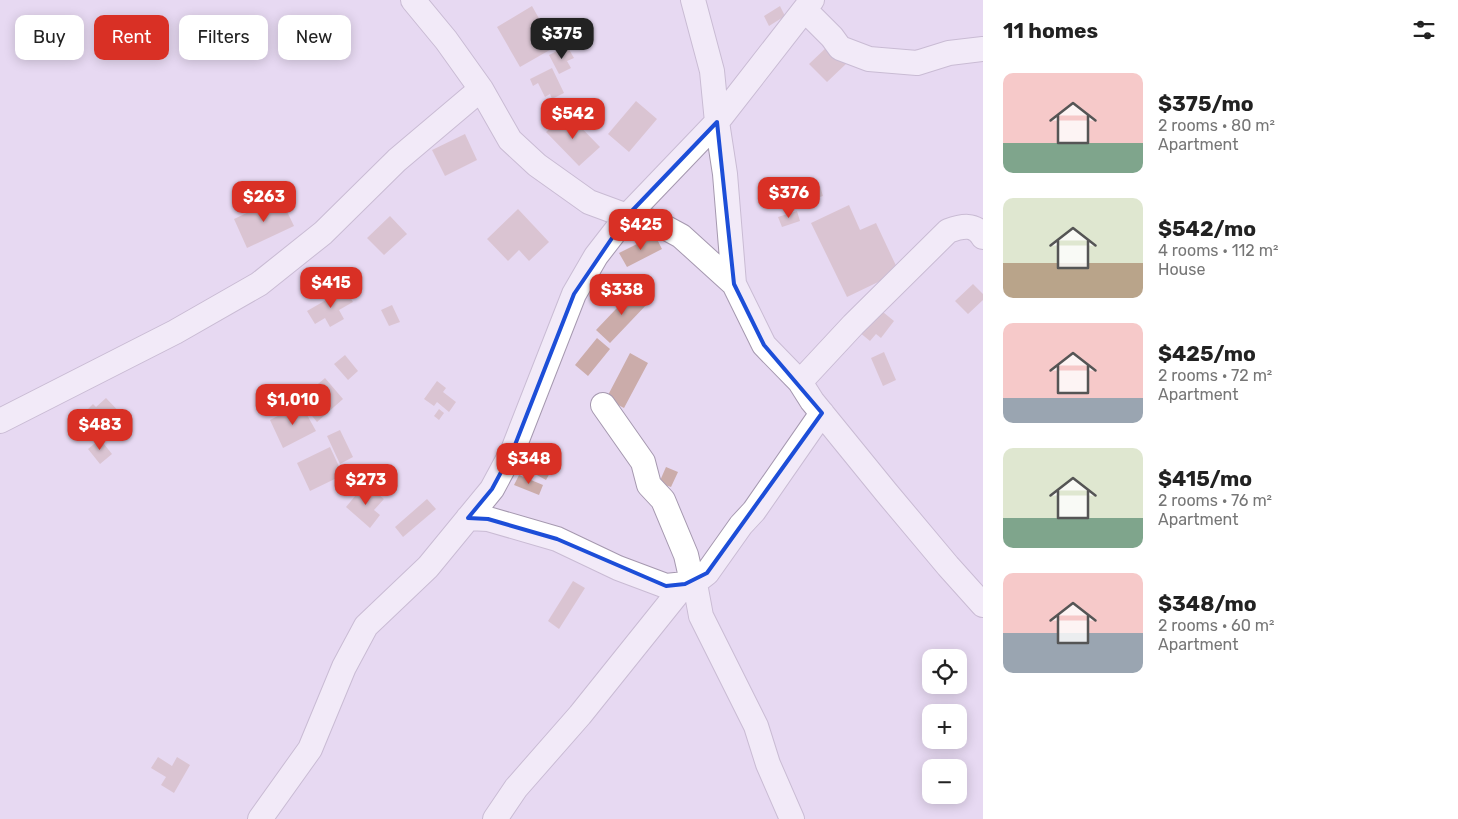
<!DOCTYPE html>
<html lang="en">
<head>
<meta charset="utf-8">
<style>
	:root { --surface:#fff; --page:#f6f6f6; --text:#222; --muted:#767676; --accent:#d93025 }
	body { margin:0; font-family:Rubik,sans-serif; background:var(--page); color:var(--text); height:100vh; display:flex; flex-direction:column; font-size:19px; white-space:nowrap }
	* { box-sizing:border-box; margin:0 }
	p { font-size:16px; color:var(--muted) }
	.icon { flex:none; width:28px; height:28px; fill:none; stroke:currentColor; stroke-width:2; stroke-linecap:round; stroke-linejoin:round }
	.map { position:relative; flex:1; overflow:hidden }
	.panel { display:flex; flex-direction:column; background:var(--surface); width:475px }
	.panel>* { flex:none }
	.top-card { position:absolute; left:15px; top:15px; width:475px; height:45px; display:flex; gap:10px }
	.tools { position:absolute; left:922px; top:649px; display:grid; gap:10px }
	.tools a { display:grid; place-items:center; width:45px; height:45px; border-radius:10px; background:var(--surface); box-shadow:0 2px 12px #0003; font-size:25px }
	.price { position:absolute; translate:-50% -42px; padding:0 11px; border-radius:10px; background:var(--accent); color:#fff; font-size:16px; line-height:32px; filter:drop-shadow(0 1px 2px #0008) }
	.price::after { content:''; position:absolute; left:50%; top:30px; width:15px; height:11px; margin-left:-8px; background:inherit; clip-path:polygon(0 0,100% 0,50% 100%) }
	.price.selected { background:#222; color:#fff }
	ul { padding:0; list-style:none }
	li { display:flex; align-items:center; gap:15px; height:125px; padding:0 20px }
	li span { display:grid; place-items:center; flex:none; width:140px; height:100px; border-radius:10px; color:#555 }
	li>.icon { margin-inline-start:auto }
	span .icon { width:60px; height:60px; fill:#fffc; stroke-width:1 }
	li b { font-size:21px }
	h2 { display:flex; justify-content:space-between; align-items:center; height:60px; padding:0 20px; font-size:21px }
	.chip { padding:0 18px; border-radius:10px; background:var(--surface); box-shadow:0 2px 12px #0003; font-size:18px; line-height:45px }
	.chip.selected { background:var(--accent); color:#fff }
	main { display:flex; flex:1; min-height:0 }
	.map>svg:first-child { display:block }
	.building { fill:#cbacaa }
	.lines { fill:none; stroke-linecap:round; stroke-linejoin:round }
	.minor-casing { stroke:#a598af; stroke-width:26 }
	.minor { stroke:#fff; stroke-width:24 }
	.marked { fill:none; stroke:#1d4ed8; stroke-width:4; stroke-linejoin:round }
</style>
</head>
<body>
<main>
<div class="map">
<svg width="983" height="819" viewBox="0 0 983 819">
	<rect width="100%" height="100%" fill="#e7d9f2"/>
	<!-- building -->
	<path class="building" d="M532,6L555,47L520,67L497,27Z
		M780,6L785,16L769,26L764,16Z
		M829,45L847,63L827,82L809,64Z
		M567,46L574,58L567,61L571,68L559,74L549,55Z
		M552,68L564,93L552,99L550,94L545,97L538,83L533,86L530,79Z
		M636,101L657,119L629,152L608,134Z
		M567,113L600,147L579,166L546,132Z
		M465,134L477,160L445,176L432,150Z
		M820,186L823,196L808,201L805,191Z
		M280,197L294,226L247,248L234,219Z
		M849,205L860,230L876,223L899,272L847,297L811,223Z
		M518,209L549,242L529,261L519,250L508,261L487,239Z
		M797,211L800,221L782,227L778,217Z
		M390,216L407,234L384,255L367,238Z
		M655,235L662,249L627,267L619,253Z
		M973,284L983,294V300L968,314L955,301Z
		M345,289L353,302L339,310L344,319L330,327L325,318L315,324L307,311Z
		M635,289L649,302L610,343L596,330Z
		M392,305L400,322L389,326L381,310Z
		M878,308L894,321L881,338L876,334L870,341L859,332Z
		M597,338L610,349L588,376L575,365Z
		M884,352L896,380L883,386L871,358Z
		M630,353L648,363L624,408L606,399Z
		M345,355L358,371L348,380L334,364Z
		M325,378L343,399L317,422L299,400Z
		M437,381L446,388L443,392L456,402L449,412L437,402L434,406L424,399Z
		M106,398L127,420L106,440L82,415L93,404L96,407Z
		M301,404L316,431L283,448L270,420Z
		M439,409L444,413L439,420L434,416Z
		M340,430L353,457L340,464L327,436Z
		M100,439L112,454L100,464L88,449Z
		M330,447L343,475L310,491L297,463Z
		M529,459L551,471L546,480L524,468Z
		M666,467L678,472L671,487L659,483Z
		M519,475L543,485L539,495L514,485Z
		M365,484L384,499L374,510L380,515L370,528L346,507Z
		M427,499L436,509L403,537L395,527Z
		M573,581L585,588L559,629L548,621Z
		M158,757L172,766L177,757L190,765L174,793L161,785L166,777L151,768Z"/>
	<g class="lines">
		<!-- minor casing -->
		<g class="minor-casing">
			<path id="minor" d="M413,0L446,40L481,89L510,140L537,165L589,202L627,216L657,223L681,236L734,284
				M693,0L712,71L717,122L725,174L734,284L764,345L800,382L812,401L886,492L948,566L983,605
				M805,10L832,37L840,48L869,59L917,63L949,53L983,49
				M800,382L853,325L948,231C962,226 975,223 983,237
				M603,405L643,462L649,485L663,500L686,555L691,577L696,589L701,616L756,726L768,764L792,819
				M0,421L175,332L259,284L323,233L397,160L481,89
				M468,518L488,519L557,539L618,568L666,586L685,584L698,580L707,573L741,525L754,511L822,413
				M260,819L310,749L344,667L366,626L428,567L492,489L513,450L574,294L596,256L627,216L717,122L812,0
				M495,819L516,788L580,715L685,584"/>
		</g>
		<!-- minor -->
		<use href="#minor" class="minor"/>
	</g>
	<!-- marked area -->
	<path d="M0 0H983V819H0ZM717,122L734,284L764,345L822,413L707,573L685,584L666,586L557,539L488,519L468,518L492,489L513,450L574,294L627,216Z" fill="#e7d9f2" fill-opacity=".55" fill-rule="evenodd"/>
	<path class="marked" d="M717,122L734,284L764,345L822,413L707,573L685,584L666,586L557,539L488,519L468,518L492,489L513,450L574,294L627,216Z"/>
</svg>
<div class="tools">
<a><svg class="icon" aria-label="locate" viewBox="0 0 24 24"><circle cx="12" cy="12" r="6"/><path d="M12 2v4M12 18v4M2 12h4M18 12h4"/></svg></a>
<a>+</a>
<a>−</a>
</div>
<b class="price selected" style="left:562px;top:60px">$375</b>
<b class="price" style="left:573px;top:140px">$542</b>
<b class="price" style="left:789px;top:219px">$376</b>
<b class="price" style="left:264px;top:223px">$263</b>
<b class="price" style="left:641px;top:251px">$425</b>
<b class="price" style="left:331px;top:309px">$415</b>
<b class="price" style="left:622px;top:316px">$338</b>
<b class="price" style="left:293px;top:426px">$1,010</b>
<b class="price" style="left:100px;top:451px">$483</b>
<b class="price" style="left:529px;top:485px">$348</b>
<b class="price" style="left:366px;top:506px">$273</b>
<div class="top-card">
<a class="chip">Buy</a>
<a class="chip selected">Rent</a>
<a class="chip">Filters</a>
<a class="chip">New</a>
</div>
</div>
<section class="panel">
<h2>11 homes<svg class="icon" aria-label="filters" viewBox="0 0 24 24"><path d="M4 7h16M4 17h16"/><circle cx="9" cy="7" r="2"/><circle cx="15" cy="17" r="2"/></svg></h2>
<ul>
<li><span style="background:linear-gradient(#f6c9c9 70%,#7fa58c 0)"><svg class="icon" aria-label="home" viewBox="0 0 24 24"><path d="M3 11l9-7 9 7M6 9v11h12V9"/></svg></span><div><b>$375/mo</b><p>2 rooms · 80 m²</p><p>Apartment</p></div></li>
<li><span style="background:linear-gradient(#dfe7d0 65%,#b9a48a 0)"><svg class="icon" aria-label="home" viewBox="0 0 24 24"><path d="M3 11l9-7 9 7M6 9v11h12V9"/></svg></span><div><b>$542/mo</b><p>4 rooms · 112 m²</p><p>House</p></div></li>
<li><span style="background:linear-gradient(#f6c9c9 75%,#9aa5b1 0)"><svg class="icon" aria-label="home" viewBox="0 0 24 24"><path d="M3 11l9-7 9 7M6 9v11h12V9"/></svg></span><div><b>$425/mo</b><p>2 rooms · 72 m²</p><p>Apartment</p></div></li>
<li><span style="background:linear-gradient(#dfe7d0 70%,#7fa58c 0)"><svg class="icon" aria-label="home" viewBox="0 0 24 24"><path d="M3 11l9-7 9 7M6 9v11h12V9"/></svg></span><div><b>$415/mo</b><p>2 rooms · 76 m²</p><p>Apartment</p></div></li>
<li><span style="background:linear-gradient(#f6c9c9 60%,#9aa5b1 0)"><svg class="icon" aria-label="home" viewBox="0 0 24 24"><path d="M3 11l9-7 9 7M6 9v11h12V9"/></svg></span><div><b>$348/mo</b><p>2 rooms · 60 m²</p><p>Apartment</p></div></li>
</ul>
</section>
</main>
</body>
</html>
